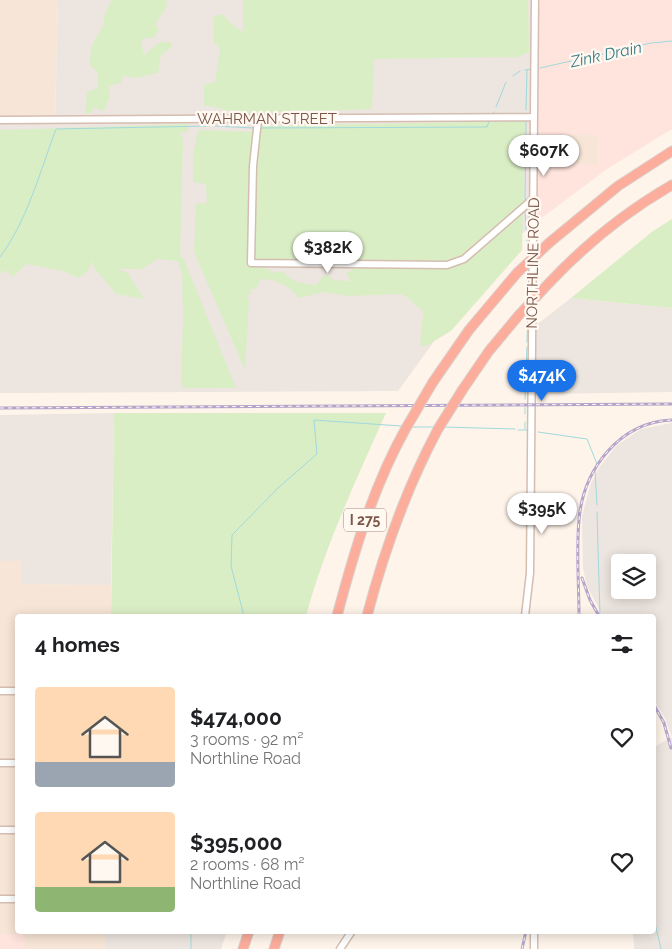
<!DOCTYPE html>
<html lang="en">
<head>
<meta charset="utf-8">
<style>
	:root { --surface:#fff; --page:#f2f2f2; --text:#202124; --muted:#757577; --accent:#1a73e8 }
	body { margin:0; font-family:Raleway,sans-serif; background:var(--page); color:var(--text); height:100vh; display:flex; flex-direction:column; font-size:19px; white-space:nowrap }
	* { box-sizing:border-box; margin:0 }
	p { font-size:16px; color:var(--muted) }
	.icon { flex:none; width:28px; height:28px; fill:none; stroke:currentColor; stroke-width:2; stroke-linecap:round; stroke-linejoin:round }
	.map { position:relative; flex:1; overflow:hidden }
	.drawer { position:absolute; left:15px; top:614px; width:641px; height:320px; display:flex; flex-direction:column; background:var(--surface); border-radius:5px; box-shadow:0 2px 12px #0003 }
	.drawer>* { flex:none }
	.tools { position:absolute; left:611px; top:554px; display:grid; gap:10px }
	.tools a { display:grid; place-items:center; width:45px; height:45px; border-radius:5px; background:var(--surface); box-shadow:0 2px 12px #0003; font-size:25px }
	.price { position:absolute; translate:-50% -42px; padding:0 11px; border-radius:18px; background:#fff; color:#222; font-size:16px; line-height:32px; filter:drop-shadow(0 1px 2px #0008) }
	.price::after { content:''; position:absolute; left:50%; top:30px; width:15px; height:11px; margin-left:-8px; background:inherit; clip-path:polygon(0 0,100% 0,50% 100%) }
	.price.current { background:var(--accent); color:#fff }
	ul { padding:0; list-style:none }
	li { display:flex; align-items:center; gap:15px; height:125px; padding:0 20px }
	li span { display:grid; place-items:center; flex:none; width:140px; height:100px; border-radius:5px; color:#555 }
	li>.icon { margin-inline-start:auto }
	span .icon { width:60px; height:60px; fill:#fffc; stroke-width:1 }
	li b { font-size:21px }
	h2 { display:flex; justify-content:space-between; align-items:center; height:60px; padding:0 20px; font-size:21px }
	.map>svg:first-child { display:block }
	.residential { fill:#f7e6d7 }
	.commercial { fill:#ffe4dd }
	.industrial { fill:#ede5df; fill-rule:evenodd }
	.green { fill:#daeec6; fill-rule:evenodd }
	.lines { fill:none; stroke-linecap:round; stroke-linejoin:round }
	.stream { stroke:#a1d9dd; stroke-width:1 }
	.minor-casing { stroke:#d5bdb0; stroke-width:9 }
	.highway-casing { stroke:#dad0cc; stroke-width:11 }
	.minor { stroke:#fff; stroke-width:6 }
	.highway { stroke:#fdad9c; stroke-width:9 }
	.rail-casing { stroke:#b6a5cb; stroke-width:3 }
	.rail { stroke:#fff9f2; stroke-width:1; stroke-dasharray:4; stroke-linecap:butt }
	.highway-bridge-casing { stroke:#dad0cc; stroke-width:11; stroke-linecap:butt }
	.highway-bridge { stroke:#fdad9c; stroke-width:9 }
	.labels { text-anchor:middle; stroke-width:4.5; stroke-linejoin:round; paint-order:stroke }
	.shield { fill:#fff9f2; stroke:#a3887c; stroke-width:1 }
	.shield-label { font-size:14px; font-weight:bold; fill:#7c5749 }
	.street-label { font-size:15px; fill:#7c5749; stroke:#fff9f2 }
	.water-label { font-size:16px; font-style:italic; fill:#3b7c82; stroke:#fff9f2 }
</style>
</head>
<body>
<div class="map">
<svg width="672" height="949" viewBox="0 0 672 949">
	<rect width="100%" height="100%" fill="#fef4ea"/>
	<!-- residential -->
	<path class="residential" d="M0,0H58L55,118H0Z
		M536,135H599L598,165L536,164Z
		M0,561H22V584L111,585V616H18V931H106V949H25V934H0Z"/>
	<!-- commercial -->
	<path class="commercial" d="M540,0H672V129L607,169L535,223L536,164L598,165L599,135H536L537,31Z
		M0,934H25V949H0Z"/>
	<!-- industrial -->
	<path class="industrial" d="M58,0H533L530,225L464,300L398,391L0,393V123H55Z
		M571,298L672,308V392L535,394V326Z
		M114,413L111,585L22,584V561H0V415Z
		M672,423V949H634L633,931H654V747L672,737L665,718L654,700V616H603L587,586L583,568L582,516L591,483L599,468L616,446L641,429ZM620,562H648V590H620Z
		M106,931H227L221,949H106Z"/>
	<!-- green -->
	<path class="green" d="M110,0H171L165,1L167,6L155,24L159,29L154,38H143L141,43L144,55L161,41L165,43L169,41L173,46L161,55L158,73L135,78L123,76L121,83L109,86L110,96L105,109L101,111L95,107L89,114L85,113L87,92L98,88V73L89,64L92,45L103,26L105,13L111,2Z
		M243,0H528L529,52L518,57L374,59L372,109L243,114L204,105V85L215,82L220,49L214,42L213,17L223,14L230,23L243,32Z
		M525,121L522,250L451,331L426,346L420,345L423,312L407,297L400,294L348,296L324,292L299,298C289,286 276,279 261,279L256,289H250L251,293L247,296L249,301L245,370L194,252L196,204L207,203L206,184L193,182V154L198,130L257,132L259,126ZM330,260L345,262L354,268L346,274L351,281L334,280L325,274L316,285C301,283 293,283 283,271L275,273L266,268L252,267L255,261Z
		M189,124L188,132L179,133L183,139L180,257H183L236,388H184L181,384L183,319L182,274L178,261L157,259L142,269H117L128,273L144,299L116,294L95,269L91,260L90,269L79,278L63,271L26,264L13,277L5,270L0,274V130Z
		M672,219V308L571,298L653,231Z
		M114,413H386C356,480 325,546 306,616H111Z"/>
	<g class="lines">
		<!-- stream -->
		<path class="stream" d="M540,68L651,43L672,41
			M525,70L532,69
			M513,76L520,71
			M496,107L506,82
			M526,110L527,70
			M493,113L494,112
			M215,126L253,128
			M259,128L487,127L490,119
			M525,201L526,121
			M525,211L528,257
			M0,257C27,221 40,172 56,129L208,126
			M529,299V268
			M527,342L528,311
			M525,399L527,347
			M525,414V407
			M410,427H434
			M443,427L515,429
			M525,429V422
			M518,430H527
			M538,432L587,439L597,464
			M595,470L597,505
			M597,512L600,615
			M244,616L231,566L232,535L279,487L317,454L314,420L401,426
			M654,919L661,949
			M191,931V949"/>
		<!-- minor casing -->
		<g class="minor-casing">
			<path id="minor" d="M0,120L534,117
				M258,120L253,166L251,263L447,265L464,259L534,198
				M525,616L530,573L535,0
				M0,691H18
				M0,763H18
				M0,830H18
				M0,899H18
				M534,931V949
				M340,949L352,931"/>
		</g>
		<!-- highway casing -->
		<g class="highway-casing">
			<path id="highway" d="M549,243L618,186L672,151
				M550,282C586,244 627,211 672,185
				M433,382L469,330L517,273
				M463,389L489,351L519,315
				M337,616C354,552 373,487 406,428
				M367,616C384,551 406,489 438,429
				M243,949L249,931
				M274,949L280,931"/>
		</g>
		<!-- minor -->
		<use href="#minor" class="minor"/>
		<!-- highway -->
		<use href="#highway" class="highway"/>
		<!-- rail casing -->
		<g class="rail-casing">
			<path id="rail" d="M0,408L672,404
				M582,578L590,600L599,616
				M579,616C579,585 576,551 579,520C583,470 619,422 672,420
				M654,705L664,723L671,748
				M522,949L526,931"/>
		</g>
		<!-- rail -->
		<use href="#rail" class="rail"/>
		<!-- highway-bridge casing -->
		<g class="highway-bridge-casing">
			<path id="highway-bridge" d="M517,273L549,243
				M519,315L550,282
				M406,428L433,382
				M438,429L463,389"/>
		</g>
		<!-- highway-bridge -->
		<use href="#highway-bridge" class="highway-bridge"/>
	</g>
	<g class="labels">
		<!-- shield labels -->
		<rect class="shield" x="344" y="508.5" width="42" height="23" rx="4"/>
		<g class="shield-label">
			<text x="365" y="525">I 275</text>
		</g>
		<!-- street labels -->
		<g class="street-label">
			<text x="267" y="124">WAHRMAN STREET</text>
			<text transform="translate(533 263) rotate(-89)" y="5">NORTHLINE ROAD</text>
		</g>
		<!-- water labels -->
		<g class="water-label">
			<text transform="translate(606 54) rotate(-12)" y="6">Zink Drain</text>
		</g>
	</g>
</svg>
<div class="tools">
<a><svg class="icon" aria-label="layers" viewBox="0 0 24 24"><path d="M12 4l9 5-9 5-9-5zM3 14l9 5 9-5"/></svg></a>
</div>
<b class="price" style="left:544px;top:177px">$607K</b>
<b class="price" style="left:328px;top:274px">$382K</b>
<b class="price current" style="left:542px;top:402px">$474K</b>
<b class="price" style="left:542px;top:535px">$395K</b>
<section class="drawer">
<h2>4 homes<svg class="icon" aria-label="filters" viewBox="0 0 24 24"><path d="M4 7h16M4 17h16"/><circle cx="9" cy="7" r="2"/><circle cx="15" cy="17" r="2"/></svg></h2>
<ul>
<li><span style="background:linear-gradient(#ffd9b3 75%,#9aa5b1 0)"><svg class="icon" aria-label="home" viewBox="0 0 24 24"><path d="M3 11l9-7 9 7M6 9v11h12V9"/></svg></span><div><b>$474,000</b><p>3 rooms · 92 m²</p><p>Northline Road</p></div><svg class="icon" aria-label="heart" viewBox="0 0 24 24"><path d="M12 20l-8-8c-3-5 5-10 8-4 3-6 11-1 8 4z"/></svg></li>
<li><span style="background:linear-gradient(#ffd9b3 75%,#8fb573 0)"><svg class="icon" aria-label="home" viewBox="0 0 24 24"><path d="M3 11l9-7 9 7M6 9v11h12V9"/></svg></span><div><b>$395,000</b><p>2 rooms · 68 m²</p><p>Northline Road</p></div><svg class="icon" aria-label="heart" viewBox="0 0 24 24"><path d="M12 20l-8-8c-3-5 5-10 8-4 3-6 11-1 8 4z"/></svg></li>
</ul>
</section>
</div>
</body>
</html>
